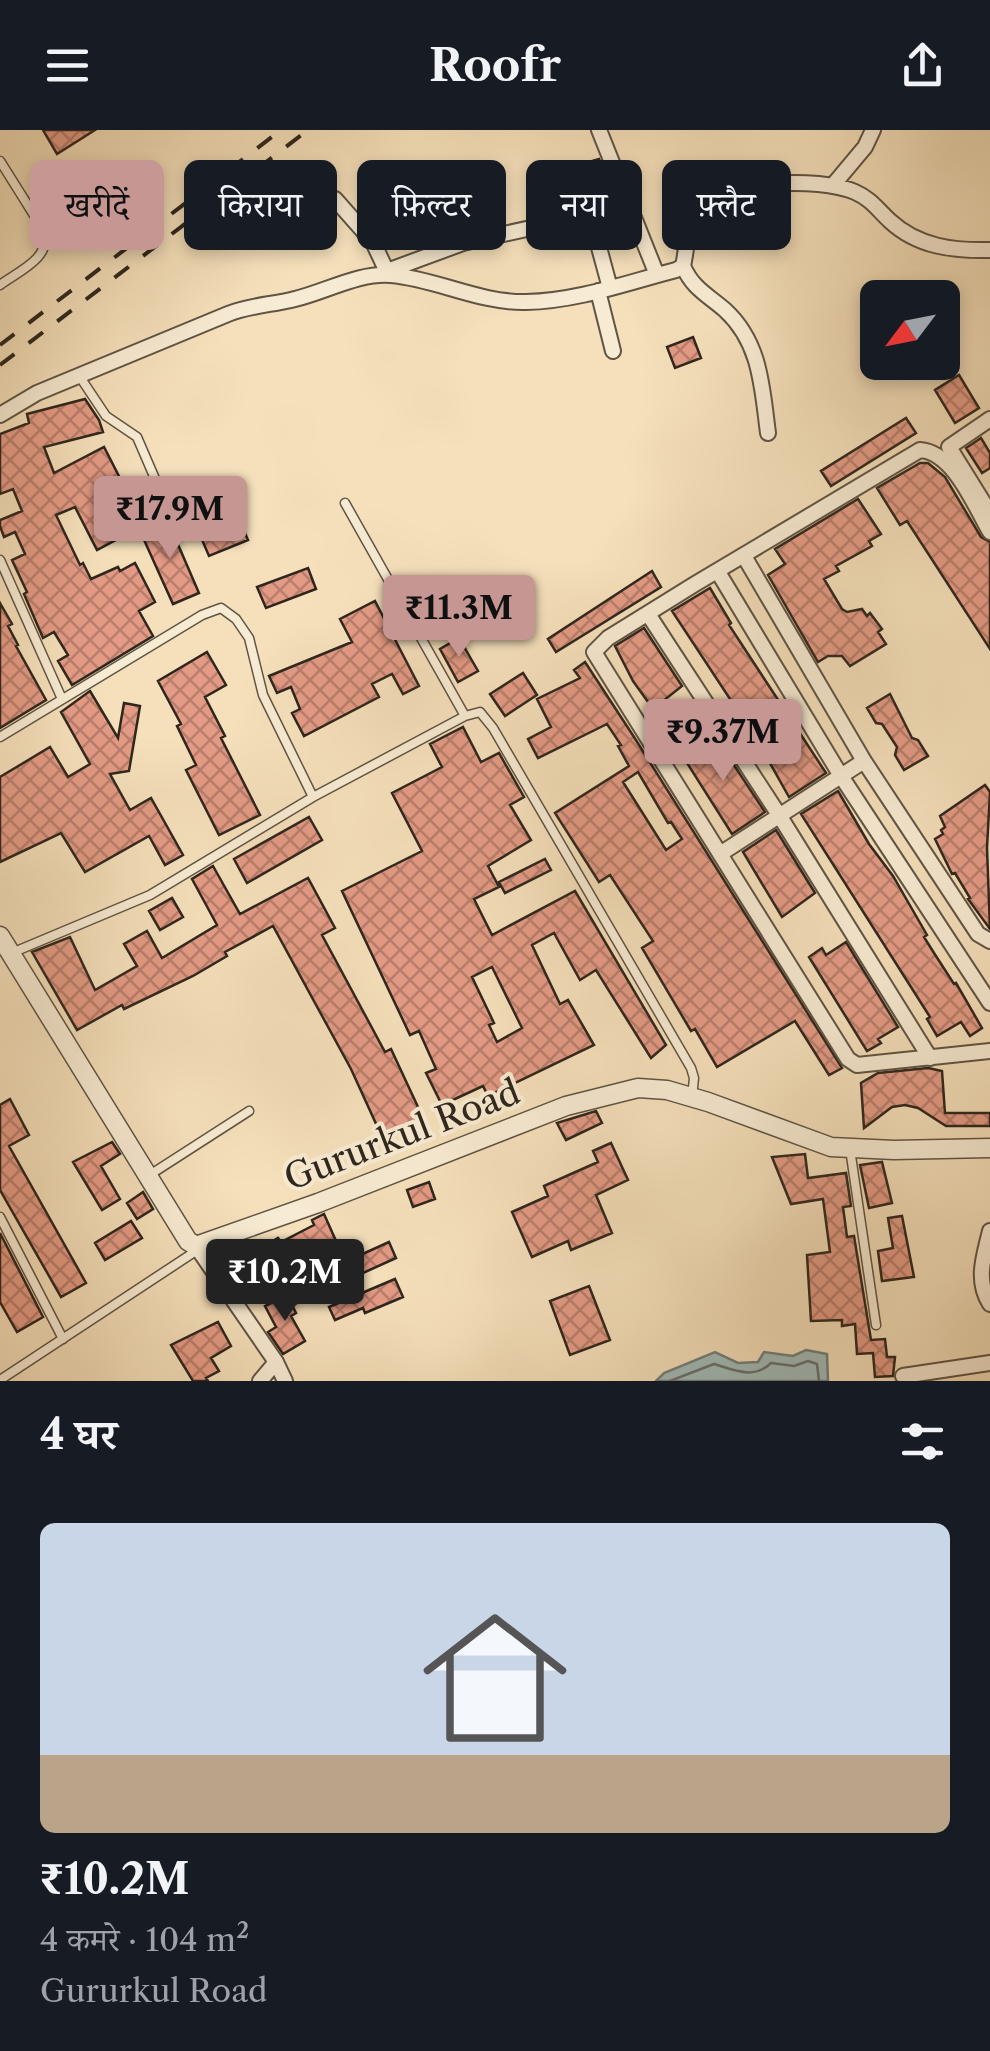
<!DOCTYPE html>
<html lang="hi">
<head>
<meta charset="utf-8">
<style>
	:root { --surface:#171b24; --page:#20242c; --text:#f1f3f6; --muted:#9ea1a6; --accent:#c59692 }
	body { margin:0; font-family:"Libre Caslon Text","Noto Serif Devanagari",serif; background:var(--page); color:var(--text); height:100vh; display:flex; flex-direction:column; font-size:38px; white-space:nowrap }
	* { box-sizing:border-box; margin:0 }
	p { font-size:32px; color:var(--muted) }
	.icon { flex:none; width:55px; height:55px; fill:none; stroke:currentColor; stroke-width:2; stroke-linecap:round; stroke-linejoin:round }
	.map { position:relative; height:1251px; overflow:hidden }
	.panel { display:flex; flex-direction:column; background:var(--surface); flex:1 }
	.panel>* { flex:none }
	.guide { position:absolute; left:30px; top:30px; width:930px; height:90px; display:flex; gap:20px }
	.needle { width:65px; rotate:238deg }
	.tools { position:absolute; left:860px; top:150px; display:grid; gap:20px }
	.tools a { display:grid; place-items:center; width:100px; height:100px; border-radius:15px; background:var(--surface); box-shadow:0 5px 15px #0003; font-size:50px }
	.price { position:absolute; translate:-50% -85px; padding:0 22px; border-radius:10px; background:var(--accent); color:#111; font-size:32px; line-height:65px; filter:drop-shadow(0 2px 5px #0008) }
	.price::after { content:''; position:absolute; left:50%; top:60px; width:30px; height:22px; margin-left:-15px; background:inherit; clip-path:polygon(0 0,100% 0,50% 100%) }
	.price.selected { background:#222; color:#fff }
	ul { padding:0; list-style:none }
	li { display:grid; align-content:center; gap:20px; height:530px; padding:0 40px }
	li span { display:grid; place-items:center; height:310px; border-radius:15px; color:#555 }
	li>.icon { margin-inline-start:auto }
	span .icon { width:180px; height:180px; fill:#fffc; stroke-width:1 }
	li b { font-size:42px }
	h2 { display:flex; justify-content:space-between; align-items:center; height:120px; padding:0 40px; font-size:42px }
	.chip { padding:0 35px; border-radius:15px; background:var(--surface); box-shadow:0 5px 15px #0003; font-size:35px; line-height:90px }
	.chip.selected { background:var(--accent); color:#111 }
	header { display:flex; justify-content:space-between; align-items:center; height:130px; padding:0 40px; background:var(--surface); font-size:45px; font-weight:800 }
	.map>svg:first-child { display:block }
	.water { fill:#a0bbba; stroke:#727f7b; stroke-width:2.5 }
	.lines { fill:none; stroke-linecap:round; stroke-linejoin:round }
	.shore { stroke:#67706c; stroke-width:2.5 }
	.building { fill:url(#building-cross-hatch); stroke:#2e261d; stroke-width:2.5; fill-rule:evenodd }
	.service-casing { stroke:#605444; stroke-width:11 }
	.minor-casing { stroke:#605444; stroke-width:18 }
	.tertiary-casing { stroke:#605444; stroke-width:21 }
	.service { stroke:#f8ebd3; stroke-width:8 }
	.minor { stroke:#f8ebd3; stroke-width:14 }
	.tertiary { stroke:#f8ebd3; stroke-width:18 }
	.rail { stroke:#2e261d; stroke-width:4; stroke-dasharray:18 18; stroke-linecap:butt }
	.labels { text-anchor:middle; stroke-width:8; stroke-linejoin:round; paint-order:stroke }
	.street-label { font-size:35px; fill:#2e261d; stroke:#f8ebd3 }
</style>
</head>
<body>
<header><svg class="icon" aria-label="menu" viewBox="0 0 24 24"><path d="M4 6h16M4 12h16M4 18h16"/></svg>Roofr<svg class="icon" aria-label="share" viewBox="0 0 24 24"><path d="M12 15V3M7 8l5-5 5 5M5 13v7h14v-7"/></svg></header>
<div class="map">
<svg width="990" height="1251" viewBox="0 0 990 1251">
	<defs>
		<pattern id="building-cross-hatch" width="8" height="8" patternUnits="userSpaceOnUse" patternTransform="scale(2.5)"><rect width="8" height="8" fill="#e49b85"/><path d="M0 0l8 8M0 8l8-8" fill="none" stroke="#b97e6c"/></pattern>
	</defs>
	<rect width="100%" height="100%" fill="#f5e0bb"/>
	<filter id="stains"><feTurbulence type="fractalNoise" baseFrequency=".002" numOctaves="4"/><feColorMatrix values="0 0 0 0 .2 0 0 0 0 .09 0 0 0 0 .02 0 0 0 .5 -.17"/></filter>
	<radialGradient id="worn" r=".72"><stop offset=".6" stop-color="#630" stop-opacity="0"/><stop offset="1" stop-color="#630" stop-opacity=".3"/></radialGradient>
	<!-- water -->
	<path class="water" d="M806,1220L827,1224L828,1251H656L664,1243L715,1222L738,1233L758,1232L764,1222L793,1226Z"/>
	<g class="lines">
		<!-- shore -->
		<path class="shore" d="M670,1251L714,1234C734,1240 754,1250 771,1233L794,1236L808,1231L817,1234L819,1251"/>
	</g>
	<!-- building -->
	<path class="building" d="M43,0H95L57,24Z
		M599,29L612,61L596,65L585,33Z
		M693,207L701,228L675,238L667,217Z
		M959,245L979,278L955,293L935,260Z
		M85,269L99,290L103,302L44,317L54,343L104,317L144,395L97,420L75,377L56,385L80,435L83,433L91,449L118,437L120,441L135,433L155,472L139,481L153,506L72,555L58,531L68,525L54,502L43,508L24,464L27,462L12,430L25,424L15,402L4,407L0,396V390L22,381L13,359L0,364V304L29,293L27,284Z
		M906,288L916,303L831,356L821,341Z
		M981,308L990,323V338L982,343L966,318Z
		M920,333H928L945,347L981,407L990,412V519L907,391L900,395L877,358Z
		M858,369L881,404L869,411L872,416L836,436L839,441L824,449L842,479L847,482L862,479L867,486L870,483L882,499L878,502L886,514L850,536L842,526H828L818,532L768,445L785,434L775,419Z
		M221,376L229,395L240,391L248,410L209,426L200,405L195,407L188,390Z
		M167,389L199,463L173,474L140,401Z
		M308,438L316,459L266,478L257,457Z
		M652,441L661,457L556,522L548,509Z
		M710,458L731,493L729,495L826,643L789,667L757,610L672,481Z
		M375,471L419,556L403,564L392,544L372,554L379,567L304,606L292,583L300,579L291,557L277,563L269,546L352,512L340,489Z
		M0,473L12,494L8,496L18,515L16,516L46,570L0,598Z
		M644,498L682,556L653,579L633,551L615,516Z
		M459,508L478,541L458,552L440,519Z
		M207,522L226,555L205,567L225,606L221,608L260,685L219,705L186,640L196,635L177,596L181,594L158,551Z
		M585,532L634,607L842,938L829,945L795,891L717,937L695,899L691,901L642,818L653,811L610,745L599,752L555,683L629,636L618,616L621,615L607,594L538,628L528,609L551,597L537,569L580,548L574,540ZM638,642L668,693L671,692L682,709L666,720L623,652Z
		M523,543L537,565L505,586L490,564Z
		M90,561L118,608L124,573L140,576L129,641L110,644L130,680L151,668L183,725L165,735L149,706L85,742L61,703L0,732V647L50,617L68,647L90,634L61,582Z
		M890,564L912,608L918,610L928,626L904,640L895,625L897,617L882,594L876,593L867,578Z
		M463,597L481,632L499,623L524,667L510,675L531,710L488,736L499,757L474,769L492,805L575,761L666,915L651,928L596,840L580,850L554,803L532,815L560,874L568,870L594,915L488,966L483,956L442,975L426,943L436,939L419,901L410,905L342,761L422,721L392,663L442,637L430,614ZM492,837L522,898L497,912L489,895L494,893L472,847Z
		M714,605L765,682L732,704L682,625Z
		M985,655L990,662L987,718L990,799L968,769L970,768L955,743L952,744L935,709L943,704L941,700L945,697L940,686Z
		M838,661L869,714L893,746L927,805L924,807L934,823L954,854L956,853L982,898L970,906L961,892L937,906L927,889L930,887L801,684Z
		M309,687L322,710L247,753L234,729Z
		M776,700L815,763L782,787L743,722Z
		M545,729L551,740L505,763L499,752Z
		M213,736L240,784L308,748L335,798L322,805L385,922L391,919L424,990L383,1009L351,939L273,796L225,822L227,826L193,846L124,879L122,875L77,900L32,822L70,807L95,860L137,836L124,814L147,801L162,828L217,795L192,749Z
		M172,768L183,787L160,800L149,781Z
		M846,812L898,897L878,909L881,913L867,921L809,827L822,818L826,825Z
		M928,938L942,941L945,983H990V996H946L918,978L905,975L892,977L864,998L861,953L878,943Z
		M10,969L29,1005L9,1016L86,1153L61,1167L0,1060V975Z
		M596,981L602,993L566,1010L557,993Z
		M112,1012L120,1024L101,1036L120,1069L102,1080L73,1032Z
		M611,1013L628,1050L596,1065L612,1103L571,1120L568,1111L532,1127L512,1082L548,1066L544,1056L598,1032L593,1021Z
		M805,1024L808,1048L846,1043L851,1076L843,1077L847,1107L854,1106L871,1210L885,1209L887,1227H895L893,1246L875,1247L873,1223L857,1224L855,1194L842,1196V1190L811,1191L807,1125L830,1122L823,1069L791,1074L772,1027Z
		M882,1032L892,1073L869,1078L860,1035Z
		M429,1052L435,1069L413,1077L407,1060Z
		M143,1062L153,1079L137,1089L127,1073Z
		M324,1084L336,1111L321,1118L325,1127L300,1139L295,1131L283,1138L268,1114L278,1108L281,1112L314,1095L312,1090Z
		M902,1086L914,1147L882,1151L878,1121L893,1118L888,1088Z
		M131,1091L142,1108L105,1130L95,1113Z
		M0,1103L43,1187L17,1202L0,1172Z
		M389,1112L396,1128L352,1148L345,1132Z
		M395,1149L403,1167L365,1183L363,1178L335,1190L329,1177Z
		M589,1156L610,1210L570,1225L550,1171Z
		M292,1163L297,1173L292,1175L296,1183L291,1186L305,1211L283,1224L268,1202L276,1197L265,1176Z
		M218,1192L231,1216L211,1228L219,1241L206,1248L208,1251H193L171,1215Z"/>
	<g class="lines">
		<!-- service casing -->
		<g class="service-casing">
			<path id="service" d="M0,31L44,101C52,128 19,141 0,155
				M80,247L106,286L137,307L162,365
				M345,373L465,586
				M0,430L62,569
				M0,607L202,485L221,478L236,489L249,508L263,565L313,667
				M14,822L150,765L313,667L465,586L480,582L493,598L691,938L694,948L692,967
				M850,1019L876,1195
				M148,1046L249,981
				M0,1087L63,1209
				M0,1250L199,1119"/>
		</g>
		<!-- minor casing -->
		<g class="minor-casing">
			<path id="minor" d="M599,0L657,145
				M578,40L610,158
				M834,54L865,17L873,0
				M335,69L373,112L388,144
				M683,136C693,159 708,165 725,180C761,213 762,258 768,303
				M387,141L463,113L590,85
				M598,161L613,221
				M0,285L37,263L228,184C250,175 272,175 295,169C325,162 360,142 391,145C437,149 479,173 526,172C577,171 626,153 676,140L683,136C687,119 686,101 696,85C721,48 819,47 855,62C871,69 878,80 890,91C918,117 954,121 990,120
				M990,289L949,317L990,383
				M990,402C975,377 954,322 920,320L695,454L608,508L594,522L848,929L857,935L990,921
				M744,426L864,631L978,804L990,811
				M718,442L841,646L990,873
				M648,484L779,685L930,928
				M720,724L864,631
				M990,1101C984,1126 975,1150 990,1174
				M196,1116L276,1232L285,1251
				M903,1246L990,1233
				M260,1251L276,1232"/>
		</g>
		<!-- tertiary casing -->
		<g class="tertiary-casing">
			<path id="tertiary" d="M0,806L188,1111L196,1116L318,1073L566,976L638,958L667,960L708,972L831,1017L894,1020L990,1018"/>
		</g>
		<!-- service -->
		<use href="#service" class="service"/>
		<!-- minor -->
		<use href="#minor" class="minor"/>
		<!-- tertiary -->
		<use href="#tertiary" class="tertiary"/>
		<!-- rail -->
		<path class="rail" d="M0,215L281,0
			M0,235L308,0"/>
	</g>
	<g class="labels">
		<!-- street labels -->
		<g class="street-label">
			<text transform="translate(402 1005) rotate(-21)" y="12">Gururkul Road</text>
		</g>
	</g>
	<rect width="100%" height="100%" filter="url(#stains)"/>
	<rect width="100%" height="100%" fill="url(#worn)"/>
</svg>
<div class="tools">
<a><svg class="needle" viewBox="-14 -14 28 28"><path d="M0-13l5 13h-10z" fill="#e53935"/><path d="M0 13l5-13h-10z" fill="#9ea1a6"/></svg></a>
</div>
<b class="price" style="left:170px;top:431px">₹17.9M</b>
<b class="price" style="left:459px;top:530px">₹11.3M</b>
<b class="price" style="left:723px;top:654px">₹9.37M</b>
<b class="price selected" style="left:285px;top:1194px">₹10.2M</b>
<div class="guide">
<a class="chip selected">खरीदें</a>
<a class="chip">किराया</a>
<a class="chip">फ़िल्टर</a>
<a class="chip">नया</a>
<a class="chip">फ़्लैट</a>
</div>
</div>
<section class="panel">
<h2>4 घर<svg class="icon" aria-label="filters" viewBox="0 0 24 24"><path d="M4 7h16M4 17h16"/><circle cx="9" cy="7" r="2"/><circle cx="15" cy="17" r="2"/></svg></h2>
<ul>
<li><span style="background:linear-gradient(#c9d6e8 75%,#b9a48a 0)"><svg class="icon" aria-label="home" viewBox="0 0 24 24"><path d="M3 11l9-7 9 7M6 9v11h12V9"/></svg></span><div><b>₹10.2M</b><p>4 कमरे · 104 m²</p><p>Gururkul Road</p></div></li>
</ul>
</section>
</body>
</html>
